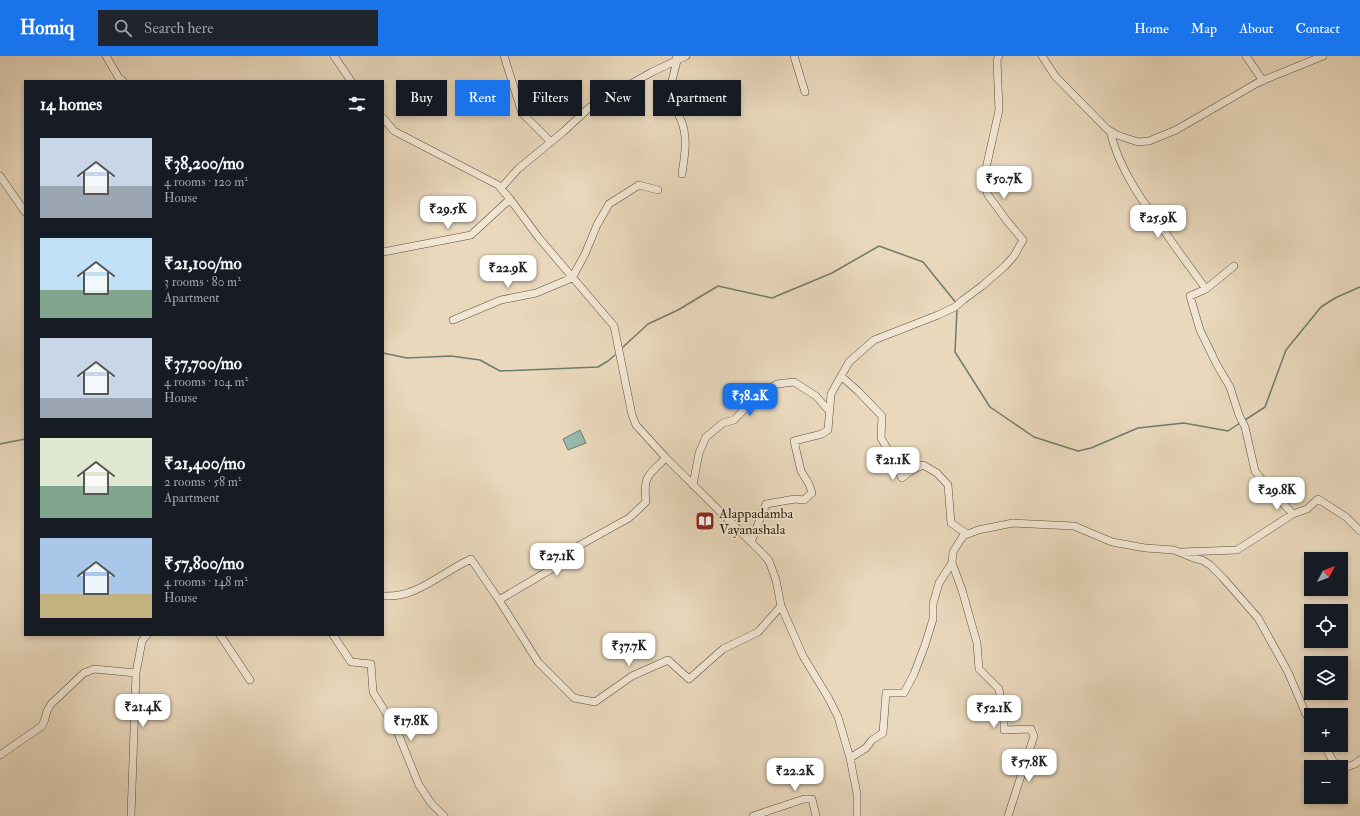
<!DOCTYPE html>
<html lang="en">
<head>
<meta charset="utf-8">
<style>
	:root { --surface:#171b24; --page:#20242c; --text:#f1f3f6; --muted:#9ea1a6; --accent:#1a73e8 }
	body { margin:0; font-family:"IM FELL Double Pica",serif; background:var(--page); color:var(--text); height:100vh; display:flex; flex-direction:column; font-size:15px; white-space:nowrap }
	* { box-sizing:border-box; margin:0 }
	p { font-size:13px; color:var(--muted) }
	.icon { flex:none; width:22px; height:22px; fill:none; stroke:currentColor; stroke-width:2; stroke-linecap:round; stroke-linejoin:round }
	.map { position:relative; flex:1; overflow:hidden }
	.drawer { position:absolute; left:24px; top:24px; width:360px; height:556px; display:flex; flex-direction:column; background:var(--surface); border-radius:0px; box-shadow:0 2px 6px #0003 }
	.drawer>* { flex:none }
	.hud { position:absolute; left:396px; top:24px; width:380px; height:36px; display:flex; gap:8px }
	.needle { width:26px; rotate:49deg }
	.controls { position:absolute; left:1304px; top:496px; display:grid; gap:8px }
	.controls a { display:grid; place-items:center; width:44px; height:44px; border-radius:0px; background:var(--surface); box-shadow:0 2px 6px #0003; font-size:20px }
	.price { position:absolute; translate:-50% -34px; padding:0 9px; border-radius:8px; background:#fff; color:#222; font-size:13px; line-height:26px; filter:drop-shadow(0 1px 2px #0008) }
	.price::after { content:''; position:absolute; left:50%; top:24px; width:12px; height:9px; margin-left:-6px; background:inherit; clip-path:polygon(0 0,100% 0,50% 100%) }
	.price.selected { background:var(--accent); color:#fff }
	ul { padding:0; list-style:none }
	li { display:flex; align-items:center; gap:12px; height:100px; padding:0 16px }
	li span { display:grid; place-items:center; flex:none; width:112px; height:80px; border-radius:0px; color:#555 }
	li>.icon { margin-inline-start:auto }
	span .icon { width:48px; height:48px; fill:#fffc; stroke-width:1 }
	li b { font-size:17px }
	h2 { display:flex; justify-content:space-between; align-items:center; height:48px; padding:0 16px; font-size:17px }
	.chip { padding:0 14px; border-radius:0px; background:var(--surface); box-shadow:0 2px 6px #0003; font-size:14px; line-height:36px }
	.chip.selected { background:var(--accent); color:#fff }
	header { display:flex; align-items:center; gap:24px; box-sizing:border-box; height:56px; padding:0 20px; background:var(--accent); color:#fff }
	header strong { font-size:19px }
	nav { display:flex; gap:22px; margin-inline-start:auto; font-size:14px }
	.search { width:280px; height:36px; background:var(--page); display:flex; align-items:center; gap:10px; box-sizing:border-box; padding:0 14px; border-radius:0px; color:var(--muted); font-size:15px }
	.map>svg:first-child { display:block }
	.water { fill:#97baaf; stroke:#6d7c6e }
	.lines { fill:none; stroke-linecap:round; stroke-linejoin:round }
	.stream { stroke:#6d7c6e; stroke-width:1.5 }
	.minor-casing { stroke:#5c4e39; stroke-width:8 }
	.minor { stroke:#f1e6d3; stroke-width:7 }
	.labels { text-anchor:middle; stroke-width:3.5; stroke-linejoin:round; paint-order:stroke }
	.poi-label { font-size:14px; fill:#2d200d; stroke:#f1e6d3; text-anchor:start }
</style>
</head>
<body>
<header>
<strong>Homiq</strong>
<div class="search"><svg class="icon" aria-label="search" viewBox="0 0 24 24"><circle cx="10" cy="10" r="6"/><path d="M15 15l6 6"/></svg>Search here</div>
<nav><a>Home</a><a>Map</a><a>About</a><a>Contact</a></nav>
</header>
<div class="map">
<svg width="1360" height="760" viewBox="0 0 1360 760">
	<rect width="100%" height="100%" fill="#e9d8bc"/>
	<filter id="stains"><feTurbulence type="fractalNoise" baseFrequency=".005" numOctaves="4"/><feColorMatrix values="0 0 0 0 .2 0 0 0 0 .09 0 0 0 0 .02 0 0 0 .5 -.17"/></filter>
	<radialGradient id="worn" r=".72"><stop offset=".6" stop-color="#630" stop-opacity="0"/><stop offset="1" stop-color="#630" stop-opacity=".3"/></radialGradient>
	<!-- water -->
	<path class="water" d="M580,374L586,387L568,394L563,383Z"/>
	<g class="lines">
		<!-- stream -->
		<path class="stream" d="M957,253L955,296L990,351L1034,381L1078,395L1091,392L1138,372L1184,367L1228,375L1240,367
			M623,291L648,268L678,254L718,230L772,242L832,217L879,190L923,206L957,248
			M383,297L407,302L451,300L480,304L500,315L598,311L608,305L615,299
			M1245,364L1265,351L1286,294L1321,251L1335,242L1360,231
			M0,388L25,383"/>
		<!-- minor casing -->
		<g class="minor-casing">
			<path id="minor" d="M106,0L119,22L123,25
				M334,0L351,25
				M504,0L522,57L551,86
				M794,0L805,36
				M1042,0L1055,20L1107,73L1117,79L1138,86L1149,85L1176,74L1259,26L1323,0
				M1246,0L1263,25
				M676,2L677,5L668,40C674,50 682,62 684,74C687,88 684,103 682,118
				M383,62L394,75L498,129L510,143L539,182L614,270L632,359L636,369L666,402L763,498L769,505L776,524L781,550L803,600L829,643L838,661L850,702L857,738V760
				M1110,75C1119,113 1142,145 1165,176C1178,195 1192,214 1206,233L1234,210
				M0,120L25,156
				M501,132L518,113L563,76L590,51L652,16L686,0
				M383,196L471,179L510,143
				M1206,233L1190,240L1200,274L1217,309L1230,331L1239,359L1245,371L1255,415L1271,435L1293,458L1307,453L1318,443L1346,461L1360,475
				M453,264L501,244L536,237L572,222L585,198L597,169L609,148L639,129L658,134
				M841,320L858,335L882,360L881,382L892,401L902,422L912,414L923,409L937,417L948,429L951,467L967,478
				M693,429L699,397L706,381L723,367L734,364L757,340L777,328L794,326L816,340L829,355
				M751,486L766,448L795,443L804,444L812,437L809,428L801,415L794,385L822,378L828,374L831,338L849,306L874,284L938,259L955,251L963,244L982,230L1005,210L1014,200L1023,184L1007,165L988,139L983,126L999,54L997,4L999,0
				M1182,496L1237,494L1293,458
				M952,507L962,534L977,587L979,613L999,633L1004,663V674L1031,673L1034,680L1008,760
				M383,540C388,540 394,540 399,539C421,536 449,513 471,503L499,544L560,508L571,494L629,462L646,446C643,420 648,419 666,402
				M499,544L538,606L574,642L595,646L632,620L668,604L689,623L723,593L758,576L781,550
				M220,579L250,624
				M333,579L351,606L371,608L373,636L397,675L419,729L431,747L444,760
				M1324,689L1333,705L1344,712L1355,708L1360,704
				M0,699L42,670L45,663L47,655L51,648L84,617L94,613L136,617
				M850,702L866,692L872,684L883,677L886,637H904L914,618L925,589L933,563V548L939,527L952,507L953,496L963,480L978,474L1013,467L1074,470L1112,486L1145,492L1174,494L1196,503L1202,504L1210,509L1223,522L1258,562L1288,616L1305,656L1311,667
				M131,760L136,617L142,585L147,579
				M753,760L804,743H812L816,760"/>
		</g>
		<!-- minor -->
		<use href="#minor" class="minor"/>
	</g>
	<!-- icons -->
	<defs>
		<g id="library-square" transform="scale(1)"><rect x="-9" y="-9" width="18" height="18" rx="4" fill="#8f2418" stroke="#f1e6d3"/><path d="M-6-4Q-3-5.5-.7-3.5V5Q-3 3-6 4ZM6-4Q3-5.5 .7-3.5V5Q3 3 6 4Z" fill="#fff"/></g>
	</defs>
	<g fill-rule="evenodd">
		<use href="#library-square" x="705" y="465"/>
	</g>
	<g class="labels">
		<!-- poi labels -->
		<g class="poi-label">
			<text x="719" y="462">Alappadamba<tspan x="719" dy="16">Vayanashala</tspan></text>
		</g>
	</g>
	<rect width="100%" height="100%" filter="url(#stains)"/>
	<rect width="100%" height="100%" fill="url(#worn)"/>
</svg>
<div class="controls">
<a><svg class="needle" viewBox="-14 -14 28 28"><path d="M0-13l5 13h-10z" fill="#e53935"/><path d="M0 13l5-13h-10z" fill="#9ea1a6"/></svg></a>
<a><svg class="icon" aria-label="locate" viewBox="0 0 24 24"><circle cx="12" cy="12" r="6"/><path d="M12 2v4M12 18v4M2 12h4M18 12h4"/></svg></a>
<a><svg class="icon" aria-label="layers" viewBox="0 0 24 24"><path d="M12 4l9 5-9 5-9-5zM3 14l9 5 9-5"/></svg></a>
<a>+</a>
<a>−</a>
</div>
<b class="price" style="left:1004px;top:144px">₹50.7K</b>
<b class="price" style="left:448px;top:174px">₹29.5K</b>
<b class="price" style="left:1158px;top:183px">₹25.9K</b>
<b class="price" style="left:508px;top:233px">₹22.9K</b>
<b class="price selected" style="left:750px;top:361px">₹38.2K</b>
<b class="price" style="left:893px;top:425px">₹21.1K</b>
<b class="price" style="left:1277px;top:455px">₹29.8K</b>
<b class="price" style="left:557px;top:521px">₹27.1K</b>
<b class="price" style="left:629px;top:611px">₹37.7K</b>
<b class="price" style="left:143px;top:672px">₹21.4K</b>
<b class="price" style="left:994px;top:673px">₹52.1K</b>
<b class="price" style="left:411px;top:686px">₹17.8K</b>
<b class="price" style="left:1029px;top:727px">₹57.8K</b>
<b class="price" style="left:795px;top:736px">₹22.2K</b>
<div class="hud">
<a class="chip">Buy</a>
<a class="chip selected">Rent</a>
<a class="chip">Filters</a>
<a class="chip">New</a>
<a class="chip">Apartment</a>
</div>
<section class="drawer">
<h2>14 homes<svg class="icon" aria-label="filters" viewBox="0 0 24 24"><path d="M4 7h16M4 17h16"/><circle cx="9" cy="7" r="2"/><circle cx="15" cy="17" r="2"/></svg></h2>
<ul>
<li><span style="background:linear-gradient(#c9d6e8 60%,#9aa5b1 0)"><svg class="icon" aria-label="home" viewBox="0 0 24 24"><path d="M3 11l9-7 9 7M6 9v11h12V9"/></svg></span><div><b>₹38,200/mo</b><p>4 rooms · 120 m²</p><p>House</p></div></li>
<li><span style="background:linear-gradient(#bfe0f5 65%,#7fa58c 0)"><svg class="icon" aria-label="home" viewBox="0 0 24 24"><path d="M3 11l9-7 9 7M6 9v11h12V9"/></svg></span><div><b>₹21,100/mo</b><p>3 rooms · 80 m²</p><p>Apartment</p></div></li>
<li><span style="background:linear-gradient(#c9d6e8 75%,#9aa5b1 0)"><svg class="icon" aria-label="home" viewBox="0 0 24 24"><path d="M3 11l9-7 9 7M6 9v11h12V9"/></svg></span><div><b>₹37,700/mo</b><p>4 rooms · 104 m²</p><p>House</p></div></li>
<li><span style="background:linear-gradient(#dfe7d0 60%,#7fa58c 0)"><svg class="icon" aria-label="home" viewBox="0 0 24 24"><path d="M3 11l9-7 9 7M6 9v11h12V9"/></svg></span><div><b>₹21,400/mo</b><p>2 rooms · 58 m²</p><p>Apartment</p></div></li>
<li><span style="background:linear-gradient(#a9c7e8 70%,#c2b280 0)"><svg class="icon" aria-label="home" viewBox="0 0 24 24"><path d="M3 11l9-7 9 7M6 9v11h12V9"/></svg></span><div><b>₹57,800/mo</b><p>4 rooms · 148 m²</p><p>House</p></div></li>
</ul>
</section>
</div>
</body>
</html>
